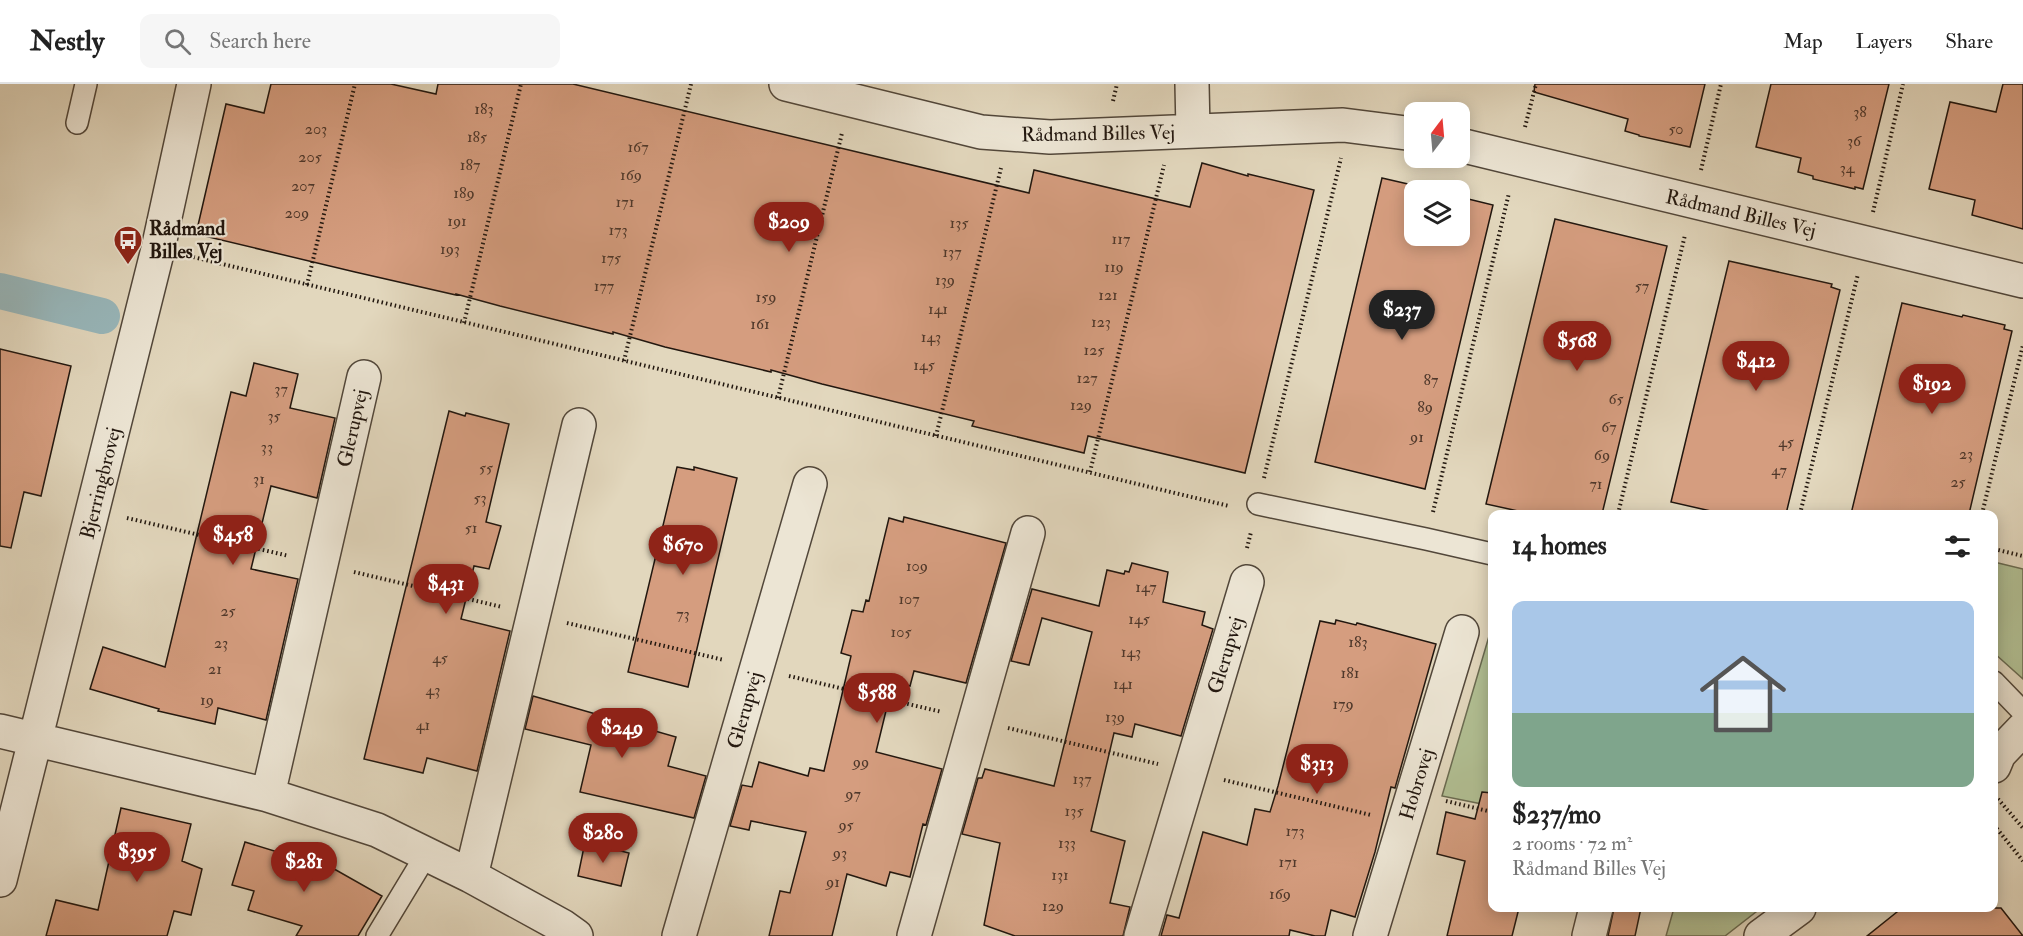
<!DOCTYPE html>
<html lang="en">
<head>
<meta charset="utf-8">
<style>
	:root { --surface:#fff; --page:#f6f6f6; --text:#222; --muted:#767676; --line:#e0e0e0; --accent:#8f2418 }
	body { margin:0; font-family:"IM FELL Double Pica",serif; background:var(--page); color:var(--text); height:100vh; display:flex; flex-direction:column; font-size:22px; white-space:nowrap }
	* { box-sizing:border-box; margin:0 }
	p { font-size:20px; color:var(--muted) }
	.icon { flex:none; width:33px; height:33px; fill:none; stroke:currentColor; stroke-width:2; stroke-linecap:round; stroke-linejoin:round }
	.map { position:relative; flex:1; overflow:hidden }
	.details { position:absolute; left:1488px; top:426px; width:510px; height:402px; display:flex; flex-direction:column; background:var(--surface); border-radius:12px; box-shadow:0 3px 15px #0003 }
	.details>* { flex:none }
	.needle { width:39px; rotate:16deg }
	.fabs { position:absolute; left:1404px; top:18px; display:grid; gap:12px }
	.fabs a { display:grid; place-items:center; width:66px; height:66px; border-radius:12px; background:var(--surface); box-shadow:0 3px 15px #0003; font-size:30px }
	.price { position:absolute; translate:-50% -51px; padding:0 14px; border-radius:21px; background:var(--accent); color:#fff; font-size:20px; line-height:39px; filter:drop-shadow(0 2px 3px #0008) }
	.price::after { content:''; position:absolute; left:50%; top:36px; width:18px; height:14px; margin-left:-9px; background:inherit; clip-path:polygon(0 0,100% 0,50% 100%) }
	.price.selected { background:#222; color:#fff }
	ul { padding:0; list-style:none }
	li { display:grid; align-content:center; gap:12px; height:318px; padding:0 24px }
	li+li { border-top:2px solid var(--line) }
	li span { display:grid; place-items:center; height:186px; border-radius:12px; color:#555 }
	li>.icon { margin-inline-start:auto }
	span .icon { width:108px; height:108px; fill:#fffc; stroke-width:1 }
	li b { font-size:26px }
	h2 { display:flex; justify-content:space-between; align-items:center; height:72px; padding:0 24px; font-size:26px }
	header { display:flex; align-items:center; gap:36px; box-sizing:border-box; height:84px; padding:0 30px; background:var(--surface); border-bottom:2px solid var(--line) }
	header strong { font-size:28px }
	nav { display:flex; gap:33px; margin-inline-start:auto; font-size:21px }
	.search { width:420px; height:54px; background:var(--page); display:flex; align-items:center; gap:15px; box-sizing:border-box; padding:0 21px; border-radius:12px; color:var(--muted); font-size:22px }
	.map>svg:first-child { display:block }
	.green { fill:#b1bf93; stroke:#6a6b51; stroke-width:1.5 }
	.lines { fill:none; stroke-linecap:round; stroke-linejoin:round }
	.canal { stroke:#98b7bb; stroke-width:36 }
	.building { fill:#d59d7f; stroke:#22170f; stroke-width:1.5 }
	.lane-casing { stroke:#52473a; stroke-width:24 }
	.street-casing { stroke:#52473a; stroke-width:36 }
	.path { stroke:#22170f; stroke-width:4; stroke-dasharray:1.5 3; stroke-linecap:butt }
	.lane { stroke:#ece5d4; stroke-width:21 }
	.street { stroke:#ece5d4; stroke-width:33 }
	.labels { text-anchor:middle; stroke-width:4.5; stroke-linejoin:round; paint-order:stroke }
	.number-label { font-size:16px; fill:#4f382b }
	.street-label { font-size:20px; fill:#22170f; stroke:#ece5d4 }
	.poi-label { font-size:20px; font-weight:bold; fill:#22170f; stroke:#ece5d4; text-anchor:start }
</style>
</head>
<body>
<header>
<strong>Nestly</strong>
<div class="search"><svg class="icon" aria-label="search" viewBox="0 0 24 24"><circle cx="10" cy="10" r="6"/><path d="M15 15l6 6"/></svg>Search here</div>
<nav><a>Map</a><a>Layers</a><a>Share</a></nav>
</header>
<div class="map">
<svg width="2023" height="852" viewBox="0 0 2023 852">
	<rect width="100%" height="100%" fill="#e2d7bd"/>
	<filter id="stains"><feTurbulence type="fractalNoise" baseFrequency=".00333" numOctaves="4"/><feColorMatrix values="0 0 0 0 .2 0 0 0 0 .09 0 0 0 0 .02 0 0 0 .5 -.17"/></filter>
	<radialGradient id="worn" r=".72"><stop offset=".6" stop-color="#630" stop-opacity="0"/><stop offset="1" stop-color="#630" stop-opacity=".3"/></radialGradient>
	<!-- green -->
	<path class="green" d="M1994,478L2023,485V595L1994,569Z
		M1492,542V722L1442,712Z
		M1674,824H1761L1725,852H1666Z"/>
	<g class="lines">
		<!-- canal -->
		<path class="canal" d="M0,207L102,232"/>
	</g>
	<!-- building -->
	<path class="building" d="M271,0H391L436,10L438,0H573L1029,109L1034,86L1190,123L1202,79L1248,92V90L1314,106L1245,389L1088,352L1084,369L972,342L974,337L822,300L771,286V288L665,263L613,248V250L500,222L456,210V211L355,188L196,150L226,20L264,29Z
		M1535,0H1705L1690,63L1639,52V51L1625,47L1628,35L1534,8Z
		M1771,0H1889L1863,105L1855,103V105L1813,95V92L1798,88L1801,74L1756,63Z
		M2003,0H2023V145L1972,131L1975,116L1929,105L1950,18L1996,28Z
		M1382,94L1434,106H1414V152H1460V113L1493,121L1425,405L1315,378Z
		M1555,135L1667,162L1602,430H1532L1486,420Z
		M1729,177L1832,200L1831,203L1840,206L1786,430H1724L1671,418Z
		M1902,219L1962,233L1963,231L2005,241L2004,245L2012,247L1969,430H1851Z
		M0,265L71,282L41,412L24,408L11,464L0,462Z
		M254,279L298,290L290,324L335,334L317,414L271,402L251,485L298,495L266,636L218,624L215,640L158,627L159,625L90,605L103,563L165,583L231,308L246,312Z
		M449,327L465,332L466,329L509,340L486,438L501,442L489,485L474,482L461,535L510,547L477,687L427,674L423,689L364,675Z
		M677,383L694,386V383L737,394L688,603L628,588Z
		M904,433L1006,459L966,599L914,587L910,602L893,598L876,668L942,685L926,741L923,740L910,793L890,788L886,802L847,790L832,852H769L780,807L790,809L806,748L751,737L749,746L730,742L742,701L752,703L759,678L808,692L810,684L824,687L851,572L841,569L852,526L863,528L866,516L869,517L889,434L903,438Z
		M1132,479L1168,488L1163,518L1205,528L1202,541L1213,545L1181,652L1135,640L1132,653L1114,649L1091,747L1125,757L1110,819L1130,823L1123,852H1015L984,841L1000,759L962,750L978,694H982L985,685L1054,702L1092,548L1042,534L1029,581L1011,577L1032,505L1099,522L1107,486L1124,490L1125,487L1129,488Z
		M1336,536L1356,541L1357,539L1436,560L1395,704L1391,703L1375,768L1355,833L1331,826L1325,852H1315L1290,846L1289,852H1161L1167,831L1179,834L1203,748L1247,761L1255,725L1270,728L1278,702L1320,537L1335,540Z
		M533,612L676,653L668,682L706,692L694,734L580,708L591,661L525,645Z
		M1482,708L1492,709V824H1519L1512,852H1447L1465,777L1437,770L1446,728L1475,735Z
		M121,724L191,740L182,777L202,785L191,831L174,827L167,852H46L56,816L98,826Z
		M245,758L336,786L382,812L358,852H296L302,842L248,826L254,807L232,801Z
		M585,758L629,769L621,802L578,792Z
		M1614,824H1641L1635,852H1608Z
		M1902,824H2001L2023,852H1867Z"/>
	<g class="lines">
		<!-- lane casing -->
		<g class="lane-casing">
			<path id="lane" d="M77,39L86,0
				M1258,420L1426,455L1492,470
				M1994,598L2023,628
				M377,852L426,771"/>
		</g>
		<!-- street casing -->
		<g class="street-casing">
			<path id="street" d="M786,0L981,48L1050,53L1343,41L1414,50
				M1192,0L1193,47
				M1460,61L2023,197
				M0,647L268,711L377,746L471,792L562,842L576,852
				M1994,682L1999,670L2023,645
				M268,711L364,293
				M471,792L579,341
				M0,796L158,165L194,0
				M679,852L810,400
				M914,852L1028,449
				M1141,852L1247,498
				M1370,852L1462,548
				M1589,852L1596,824
				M1761,852L1799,824"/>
		</g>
		<!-- path -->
		<path class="path" d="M1113,17L1117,0
			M1525,43L1536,0
			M1701,86L1721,0
			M1873,128L1903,0
			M189,172L1229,422
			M307,201L355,0
			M464,239L521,0
			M624,277L691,0
			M778,314L842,49
			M936,352L1001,84
			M1090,388L1164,81
			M1264,394L1341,74
			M1433,428L1509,109
			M1618,430L1685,151
			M1800,430L1858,190
			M1982,430L2023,261
			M127,434L289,472
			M1247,464L1251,448
			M1994,465L2023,472
			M354,488L502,523
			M567,539L724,576
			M789,592L942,628
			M1008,644L1158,680
			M1224,696L1371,731
			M1998,715L2023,744
			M1446,717L1492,728
			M1994,741L2023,777"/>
		<!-- lane -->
		<use href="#lane" class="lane"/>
		<!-- street -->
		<use href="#street" class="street"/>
	</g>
	<!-- icons -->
	<defs>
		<g id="bus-pin" transform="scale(1.5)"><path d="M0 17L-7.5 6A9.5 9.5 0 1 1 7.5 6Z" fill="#8f2418" stroke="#ece5d4"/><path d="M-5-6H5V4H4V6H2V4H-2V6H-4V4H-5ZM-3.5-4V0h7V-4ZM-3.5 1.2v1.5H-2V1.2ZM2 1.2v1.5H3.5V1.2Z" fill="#fff"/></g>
	</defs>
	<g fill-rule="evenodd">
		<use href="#bus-pin" x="128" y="156"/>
	</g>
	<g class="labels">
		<!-- number labels -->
		<g class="number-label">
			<text x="484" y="30">183</text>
			<text x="1860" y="33">38</text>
			<text x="316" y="50">203</text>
			<text x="1676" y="50">50</text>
			<text x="477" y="58">185</text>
			<text x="1854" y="62">36</text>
			<text x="638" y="68">167</text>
			<text x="310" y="78">205</text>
			<text x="470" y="86">187</text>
			<text x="1847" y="89">34</text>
			<text x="631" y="96">169</text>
			<text x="303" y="107">207</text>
			<text x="464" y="114">189</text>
			<text x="625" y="123">171</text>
			<text x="297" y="134">209</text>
			<text x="457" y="142">191</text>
			<text x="959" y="144">135</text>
			<text x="618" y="151">173</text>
			<text x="1121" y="160">117</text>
			<text x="450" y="170">193</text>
			<text x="952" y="173">137</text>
			<text x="611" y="179">175</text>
			<text x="1114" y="188">119</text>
			<text x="945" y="201">139</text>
			<text x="604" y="207">177</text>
			<text x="1642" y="207">57</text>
			<text x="1108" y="216">121</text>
			<text x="766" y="218">159</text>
			<text x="938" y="230">141</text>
			<text x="1101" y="243">123</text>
			<text x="760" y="245">161</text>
			<text x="931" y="258">143</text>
			<text x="1094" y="271">125</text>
			<text x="924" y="286">145</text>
			<text x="1087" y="299">127</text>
			<text x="1431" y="301">87</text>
			<text x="281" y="310">37</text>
			<text x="1616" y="320">65</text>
			<text x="1081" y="326">129</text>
			<text x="1425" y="328">89</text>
			<text x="274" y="337">35</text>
			<text x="1609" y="348">67</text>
			<text x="1417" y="358">91</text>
			<text x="1786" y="363">45</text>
			<text x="267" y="368">33</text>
			<text x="1966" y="375">23</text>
			<text x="1602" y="376">69</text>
			<text x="486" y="389">55</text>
			<text x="1779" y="391">47</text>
			<text x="259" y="400">31</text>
			<text x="1958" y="403">25</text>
			<text x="1596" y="405">71</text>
			<text x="480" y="419">53</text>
			<text x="471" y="449">51</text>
			<text x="917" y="487">109</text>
			<text x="1146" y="508">147</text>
			<text x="909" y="520">107</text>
			<text x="228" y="532">25</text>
			<text x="683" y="535">73</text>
			<text x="1139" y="540">145</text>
			<text x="901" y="553">105</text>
			<text x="1358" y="563">183</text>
			<text x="221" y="564">23</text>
			<text x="1131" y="573">143</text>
			<text x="440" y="579">45</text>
			<text x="215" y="590">21</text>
			<text x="1350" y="594">181</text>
			<text x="1123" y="605">141</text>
			<text x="433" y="611">43</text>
			<text x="207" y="621">19</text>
			<text x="1343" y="625">179</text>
			<text x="1115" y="638">139</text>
			<text x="423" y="646">41</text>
			<text x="861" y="683">99</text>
			<text x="1082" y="700">137</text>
			<text x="853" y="715">97</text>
			<text x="1074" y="732">135</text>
			<text x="846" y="746">95</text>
			<text x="1295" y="752">173</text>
			<text x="1067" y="764">133</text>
			<text x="840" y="774">93</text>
			<text x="1288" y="783">171</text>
			<text x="1060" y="796">131</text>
			<text x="833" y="803">91</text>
			<text x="1280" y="815">169</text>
			<text x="1053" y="827">129</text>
		</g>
		<!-- street labels -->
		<g class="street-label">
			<text transform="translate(1098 49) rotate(-1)" y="7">Rådmand Billes Vej</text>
			<text transform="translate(1741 129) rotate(13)" y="7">Rådmand Billes Vej</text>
			<text transform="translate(352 344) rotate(-77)" y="7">Glerupvej</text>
			<text transform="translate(100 399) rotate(-76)" y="7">Bjerringbrovej</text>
			<text transform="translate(1225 571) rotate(-73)" y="7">Glerupvej</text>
			<text transform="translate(744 626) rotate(-74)" y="7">Glerupvej</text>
			<text transform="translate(1416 700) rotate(-73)" y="7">Hobrovej</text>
		</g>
		<!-- poi labels -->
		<g class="poi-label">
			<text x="149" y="151">Rådmand<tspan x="149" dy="23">Billes Vej</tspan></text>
		</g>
	</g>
	<rect width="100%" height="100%" filter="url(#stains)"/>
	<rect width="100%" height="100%" fill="url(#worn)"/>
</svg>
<div class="fabs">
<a><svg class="needle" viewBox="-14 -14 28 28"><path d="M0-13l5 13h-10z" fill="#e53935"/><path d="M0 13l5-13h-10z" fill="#767676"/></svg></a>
<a><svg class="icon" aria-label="layers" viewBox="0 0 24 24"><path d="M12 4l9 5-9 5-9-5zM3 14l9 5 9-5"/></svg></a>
</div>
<b class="price" style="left:789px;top:169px">$209</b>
<b class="price selected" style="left:1402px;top:257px">$237</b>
<b class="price" style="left:1577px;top:288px">$568</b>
<b class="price" style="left:1756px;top:308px">$412</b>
<b class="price" style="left:1932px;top:331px">$192</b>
<b class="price" style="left:233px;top:482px">$458</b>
<b class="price" style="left:683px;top:492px">$670</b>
<b class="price" style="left:446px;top:531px">$431</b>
<b class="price" style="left:877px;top:640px">$588</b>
<b class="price" style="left:622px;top:675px">$249</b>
<b class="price" style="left:1317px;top:711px">$313</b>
<b class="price" style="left:603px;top:780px">$280</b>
<b class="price" style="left:137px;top:799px">$395</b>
<b class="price" style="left:304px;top:809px">$281</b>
<section class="details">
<h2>14 homes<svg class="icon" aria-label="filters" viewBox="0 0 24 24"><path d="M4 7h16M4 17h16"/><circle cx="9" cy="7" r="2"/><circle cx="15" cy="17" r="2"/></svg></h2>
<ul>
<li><span style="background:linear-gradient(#a9c7e8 60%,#7fa58c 0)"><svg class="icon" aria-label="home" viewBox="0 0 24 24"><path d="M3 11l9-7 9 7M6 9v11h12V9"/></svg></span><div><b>$237/mo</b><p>2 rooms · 72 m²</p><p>Rådmand Billes Vej</p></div></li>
</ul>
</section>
</div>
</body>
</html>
